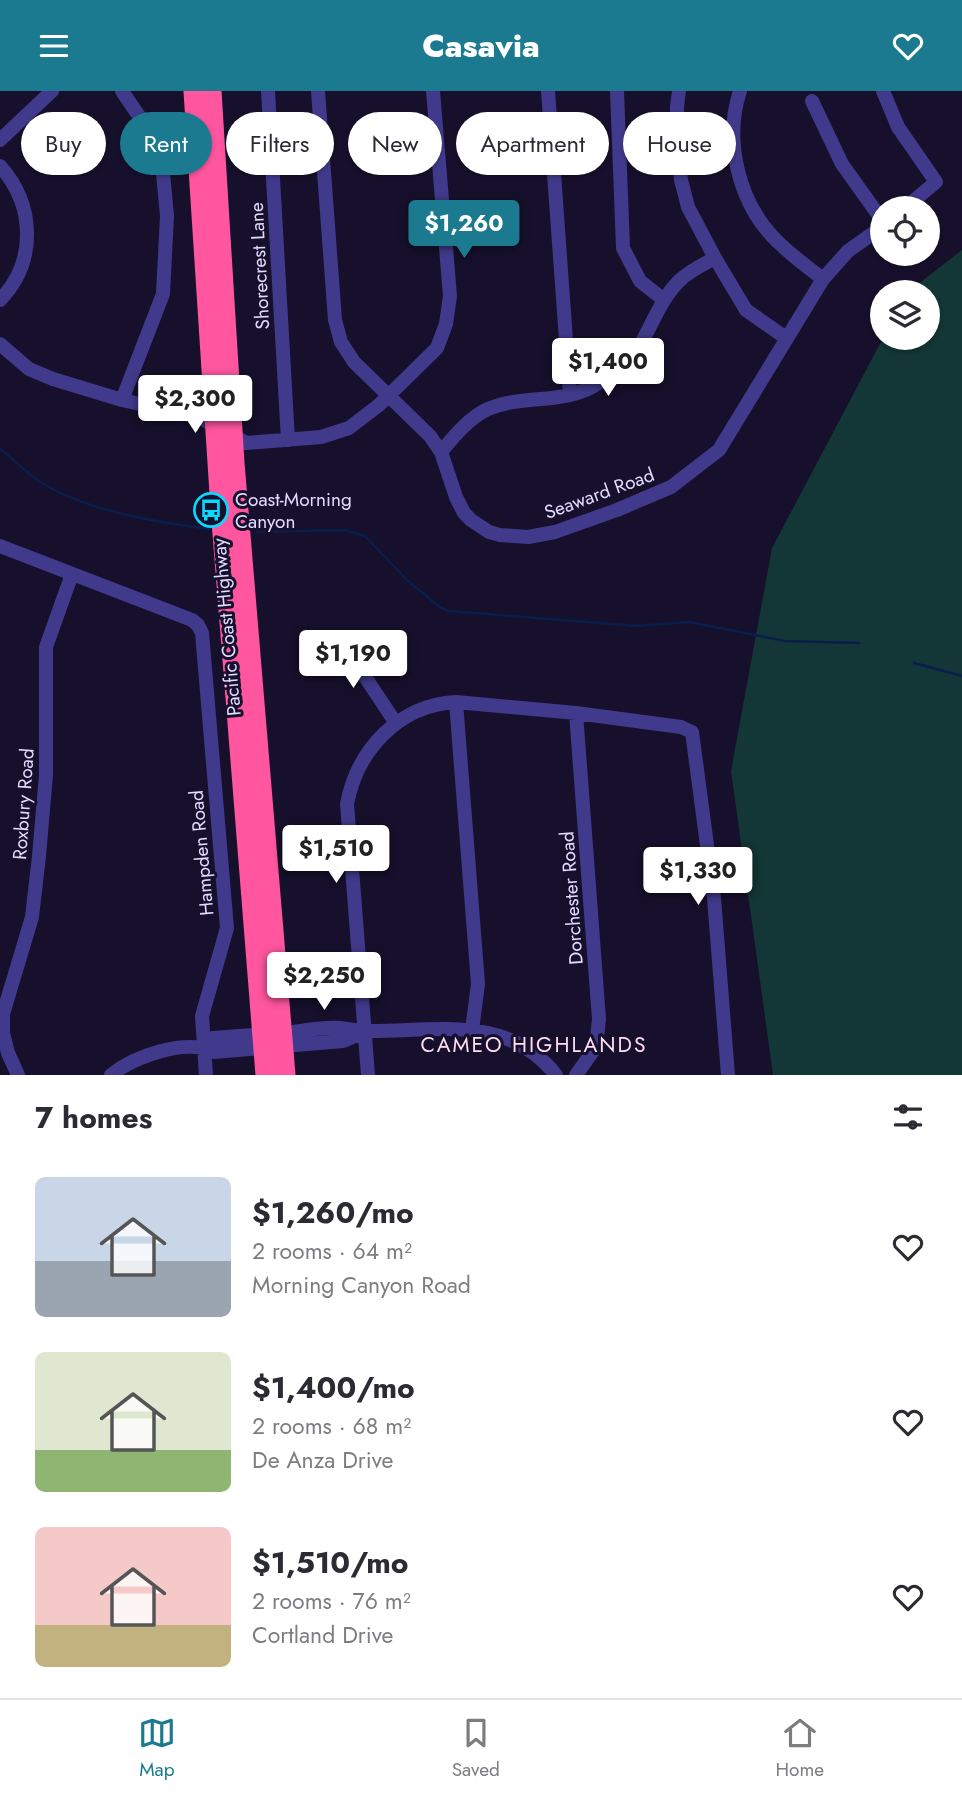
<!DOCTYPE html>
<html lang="en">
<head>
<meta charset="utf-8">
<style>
	:root { --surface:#fff; --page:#f2f2f3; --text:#2b2b33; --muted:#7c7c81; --line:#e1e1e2; --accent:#1b7a8f }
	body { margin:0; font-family:Jost,sans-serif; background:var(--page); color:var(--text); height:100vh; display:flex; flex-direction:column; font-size:26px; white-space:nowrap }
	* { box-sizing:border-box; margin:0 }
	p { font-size:23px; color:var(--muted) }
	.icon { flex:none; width:38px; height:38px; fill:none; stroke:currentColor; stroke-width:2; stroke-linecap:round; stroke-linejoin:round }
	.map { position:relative; height:984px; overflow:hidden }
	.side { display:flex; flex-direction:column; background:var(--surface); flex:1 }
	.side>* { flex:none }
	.top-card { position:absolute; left:21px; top:21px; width:920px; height:63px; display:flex; gap:14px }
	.buttons { position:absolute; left:870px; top:105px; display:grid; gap:14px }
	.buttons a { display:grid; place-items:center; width:70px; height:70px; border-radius:50%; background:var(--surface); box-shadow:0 2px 5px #0004; font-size:35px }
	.price { position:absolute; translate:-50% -60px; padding:0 16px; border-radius:7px; background:#fff; color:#222; font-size:23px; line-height:46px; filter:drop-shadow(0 2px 4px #0008) }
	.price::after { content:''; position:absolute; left:50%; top:42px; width:21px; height:16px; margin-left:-10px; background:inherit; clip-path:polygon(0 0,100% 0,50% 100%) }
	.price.active { background:var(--accent); color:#fff }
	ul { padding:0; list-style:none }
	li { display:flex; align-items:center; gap:21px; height:175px; padding:0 35px }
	li span { display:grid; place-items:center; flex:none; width:196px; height:140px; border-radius:10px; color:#555 }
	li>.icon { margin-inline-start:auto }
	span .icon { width:84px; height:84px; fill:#fffc; stroke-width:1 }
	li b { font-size:30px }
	h2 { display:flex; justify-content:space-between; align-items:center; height:84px; padding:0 35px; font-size:30px }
	.pill { padding:0 24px; border-radius:32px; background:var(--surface); box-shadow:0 2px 5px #0004; font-size:24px; line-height:63px }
	.pill.active { background:var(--accent); color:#fff }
	header { display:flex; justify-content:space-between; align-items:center; height:91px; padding:0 35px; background:var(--accent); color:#fff; font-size:32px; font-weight:800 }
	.tabs { display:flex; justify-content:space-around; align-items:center; height:98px; border-top:2px solid var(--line); background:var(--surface); font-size:19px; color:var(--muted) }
	.tabs a { display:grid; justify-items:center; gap:4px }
	.tabs .active { color:var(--accent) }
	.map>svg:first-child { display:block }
	.green { fill:#133636 }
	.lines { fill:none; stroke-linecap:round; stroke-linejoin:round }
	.stream { stroke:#091e4c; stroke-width:2.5 }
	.minor { stroke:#413a8c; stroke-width:14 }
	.highway { stroke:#ff569f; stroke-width:21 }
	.labels { text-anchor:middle; stroke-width:6; stroke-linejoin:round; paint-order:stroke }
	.street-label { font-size:19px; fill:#e1dbff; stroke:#16102c }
	.poi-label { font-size:19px; fill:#e1dbff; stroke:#16102c; text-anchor:start }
	.neighbourhood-label { font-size:21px; letter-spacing:2px; fill:#ffddf1; stroke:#16102c }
</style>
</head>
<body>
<header><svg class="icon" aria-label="menu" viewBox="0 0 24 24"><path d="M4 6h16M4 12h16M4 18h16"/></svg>Casavia<svg class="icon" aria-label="heart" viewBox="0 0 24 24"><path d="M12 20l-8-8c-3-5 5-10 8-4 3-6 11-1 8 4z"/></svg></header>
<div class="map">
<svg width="962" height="984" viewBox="0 0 962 984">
	<rect width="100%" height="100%" fill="#16102c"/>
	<!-- green -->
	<path class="green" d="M962,159V984H773L731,680L772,457L883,247H928V201H908Z"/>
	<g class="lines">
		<!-- stream -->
		<path class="stream" d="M0,358C16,370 30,386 47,395C90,420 160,432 210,438
			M257,441L345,439L365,445L407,489L441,517L449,520L637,535L689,531L785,550L859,552
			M914,572L962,585"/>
		<!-- minor -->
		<path class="minor" d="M268,0L288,349
			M318,0L335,229L341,251L354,271L430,345L441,361L456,406L464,422L471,429L489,441L500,444L528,446L555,441L617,419L671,396L719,359L823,188L848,160L882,136
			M548,0L570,304
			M617,0L623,157L640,190L664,209
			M679,0L677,16V51L681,89L688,116L715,167L746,219L786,247
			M740,0C724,48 738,109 773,146C788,162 806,175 823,188
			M883,0L898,36L936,91L905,117
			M812,10L842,73L882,129
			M0,49L52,0
			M0,75C35,114 37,171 0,209
			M0,253L29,278L53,288L122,309L199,326L246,352L321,346L349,337L379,314L437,257L446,233L450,205L433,0
			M122,309L163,203L167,125L163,82L157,64L145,34L122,0
			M441,361C454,345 470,326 488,318C523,303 564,314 597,293C615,282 632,268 643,249C654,229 662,207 679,190C689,180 702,174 715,167
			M0,455L192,529L198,534L202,542L227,837L202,925L206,984
			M340,548L395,631
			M456,611L478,893L472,939
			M203,956L213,947C239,945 266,943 293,941C308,939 325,936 340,937C349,938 358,940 367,940C434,941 507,922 556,984
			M18,984L8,962L3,942V923L32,826L39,765L46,684V556L72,483
			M111,984C135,965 186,947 214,961L343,950L364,941
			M368,984L347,713C357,659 399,614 456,611L576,622L681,636L692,641L714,807L728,984
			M576,984L596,956L599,928L576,622"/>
		<!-- highway -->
		<path class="highway" d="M194,0L221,418L266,984
			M211,0L234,372L285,984"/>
	</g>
	<!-- icons -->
	<defs>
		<g id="bus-ring" transform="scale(1.75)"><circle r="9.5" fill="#16102c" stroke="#07daff" stroke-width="1.5"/><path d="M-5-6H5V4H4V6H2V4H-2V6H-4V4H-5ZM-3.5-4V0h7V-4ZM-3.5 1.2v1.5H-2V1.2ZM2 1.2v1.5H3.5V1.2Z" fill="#07daff"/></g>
	</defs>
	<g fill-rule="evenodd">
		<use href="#bus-ring" x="211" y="419"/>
	</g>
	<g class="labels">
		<!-- street labels -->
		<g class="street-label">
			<text transform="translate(259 175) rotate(-93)" y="7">Shorecrest Lane</text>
			<text transform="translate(599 402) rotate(-20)" y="7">Seaward Road</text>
			<text transform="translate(226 536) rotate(-95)" y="7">Pacific Coast Highway</text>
			<text transform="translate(23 713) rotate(-86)" y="7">Roxbury Road</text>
			<text transform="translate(201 762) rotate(-95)" y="7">Hampden Road</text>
			<text transform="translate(571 807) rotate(-94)" y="7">Dorchester Road</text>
		</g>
		<!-- poi labels -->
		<g class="poi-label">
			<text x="235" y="415">Coast-Morning<tspan x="235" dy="22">Canyon</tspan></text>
		</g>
		<!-- neighbourhood labels -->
		<g class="neighbourhood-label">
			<text x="534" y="961">CAMEO HIGHLANDS</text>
		</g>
	</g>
</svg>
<div class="buttons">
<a><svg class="icon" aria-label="locate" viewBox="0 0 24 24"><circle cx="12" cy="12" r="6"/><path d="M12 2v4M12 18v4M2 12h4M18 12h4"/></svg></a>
<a><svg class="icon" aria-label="layers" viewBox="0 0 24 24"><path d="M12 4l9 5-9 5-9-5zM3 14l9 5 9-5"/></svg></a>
</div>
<b class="price active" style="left:464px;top:169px">$1,260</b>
<b class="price" style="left:608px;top:307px">$1,400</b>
<b class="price" style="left:195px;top:344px">$2,300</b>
<b class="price" style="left:353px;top:599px">$1,190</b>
<b class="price" style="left:336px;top:794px">$1,510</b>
<b class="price" style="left:698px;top:816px">$1,330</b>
<b class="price" style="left:324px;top:921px">$2,250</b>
<div class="top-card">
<a class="pill">Buy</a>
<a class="pill active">Rent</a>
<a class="pill">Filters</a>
<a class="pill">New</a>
<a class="pill">Apartment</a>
<a class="pill">House</a>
</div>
</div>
<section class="side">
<h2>7 homes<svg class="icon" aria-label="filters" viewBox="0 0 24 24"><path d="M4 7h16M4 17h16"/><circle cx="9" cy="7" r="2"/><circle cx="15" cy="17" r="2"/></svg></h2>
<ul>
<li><span style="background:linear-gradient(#c9d6e8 60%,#9aa5b1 0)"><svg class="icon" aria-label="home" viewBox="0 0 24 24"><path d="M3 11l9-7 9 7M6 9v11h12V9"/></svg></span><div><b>$1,260/mo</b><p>2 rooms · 64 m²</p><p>Morning Canyon Road</p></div><svg class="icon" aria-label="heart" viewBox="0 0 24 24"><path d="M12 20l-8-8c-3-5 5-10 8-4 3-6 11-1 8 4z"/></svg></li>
<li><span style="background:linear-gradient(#dfe7d0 70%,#8fb573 0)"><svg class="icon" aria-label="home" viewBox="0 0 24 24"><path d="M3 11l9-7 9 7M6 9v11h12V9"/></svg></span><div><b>$1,400/mo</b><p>2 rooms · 68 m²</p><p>De Anza Drive</p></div><svg class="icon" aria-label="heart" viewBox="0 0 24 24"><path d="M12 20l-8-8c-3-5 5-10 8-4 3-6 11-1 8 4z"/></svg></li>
<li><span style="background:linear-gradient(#f6c9c9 70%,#c2b280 0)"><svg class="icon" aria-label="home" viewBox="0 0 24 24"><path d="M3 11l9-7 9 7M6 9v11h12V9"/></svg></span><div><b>$1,510/mo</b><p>2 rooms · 76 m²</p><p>Cortland Drive</p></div><svg class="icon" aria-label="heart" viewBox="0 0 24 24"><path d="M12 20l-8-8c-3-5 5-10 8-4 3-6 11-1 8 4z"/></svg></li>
</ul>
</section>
<nav class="tabs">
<a class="active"><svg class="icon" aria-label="map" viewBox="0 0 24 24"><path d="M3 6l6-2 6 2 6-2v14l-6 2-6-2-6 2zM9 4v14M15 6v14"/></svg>Map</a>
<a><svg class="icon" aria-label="saved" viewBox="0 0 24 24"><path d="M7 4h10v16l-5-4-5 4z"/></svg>Saved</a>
<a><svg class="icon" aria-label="home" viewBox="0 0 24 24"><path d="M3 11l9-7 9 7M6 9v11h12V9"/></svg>Home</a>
</nav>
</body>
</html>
